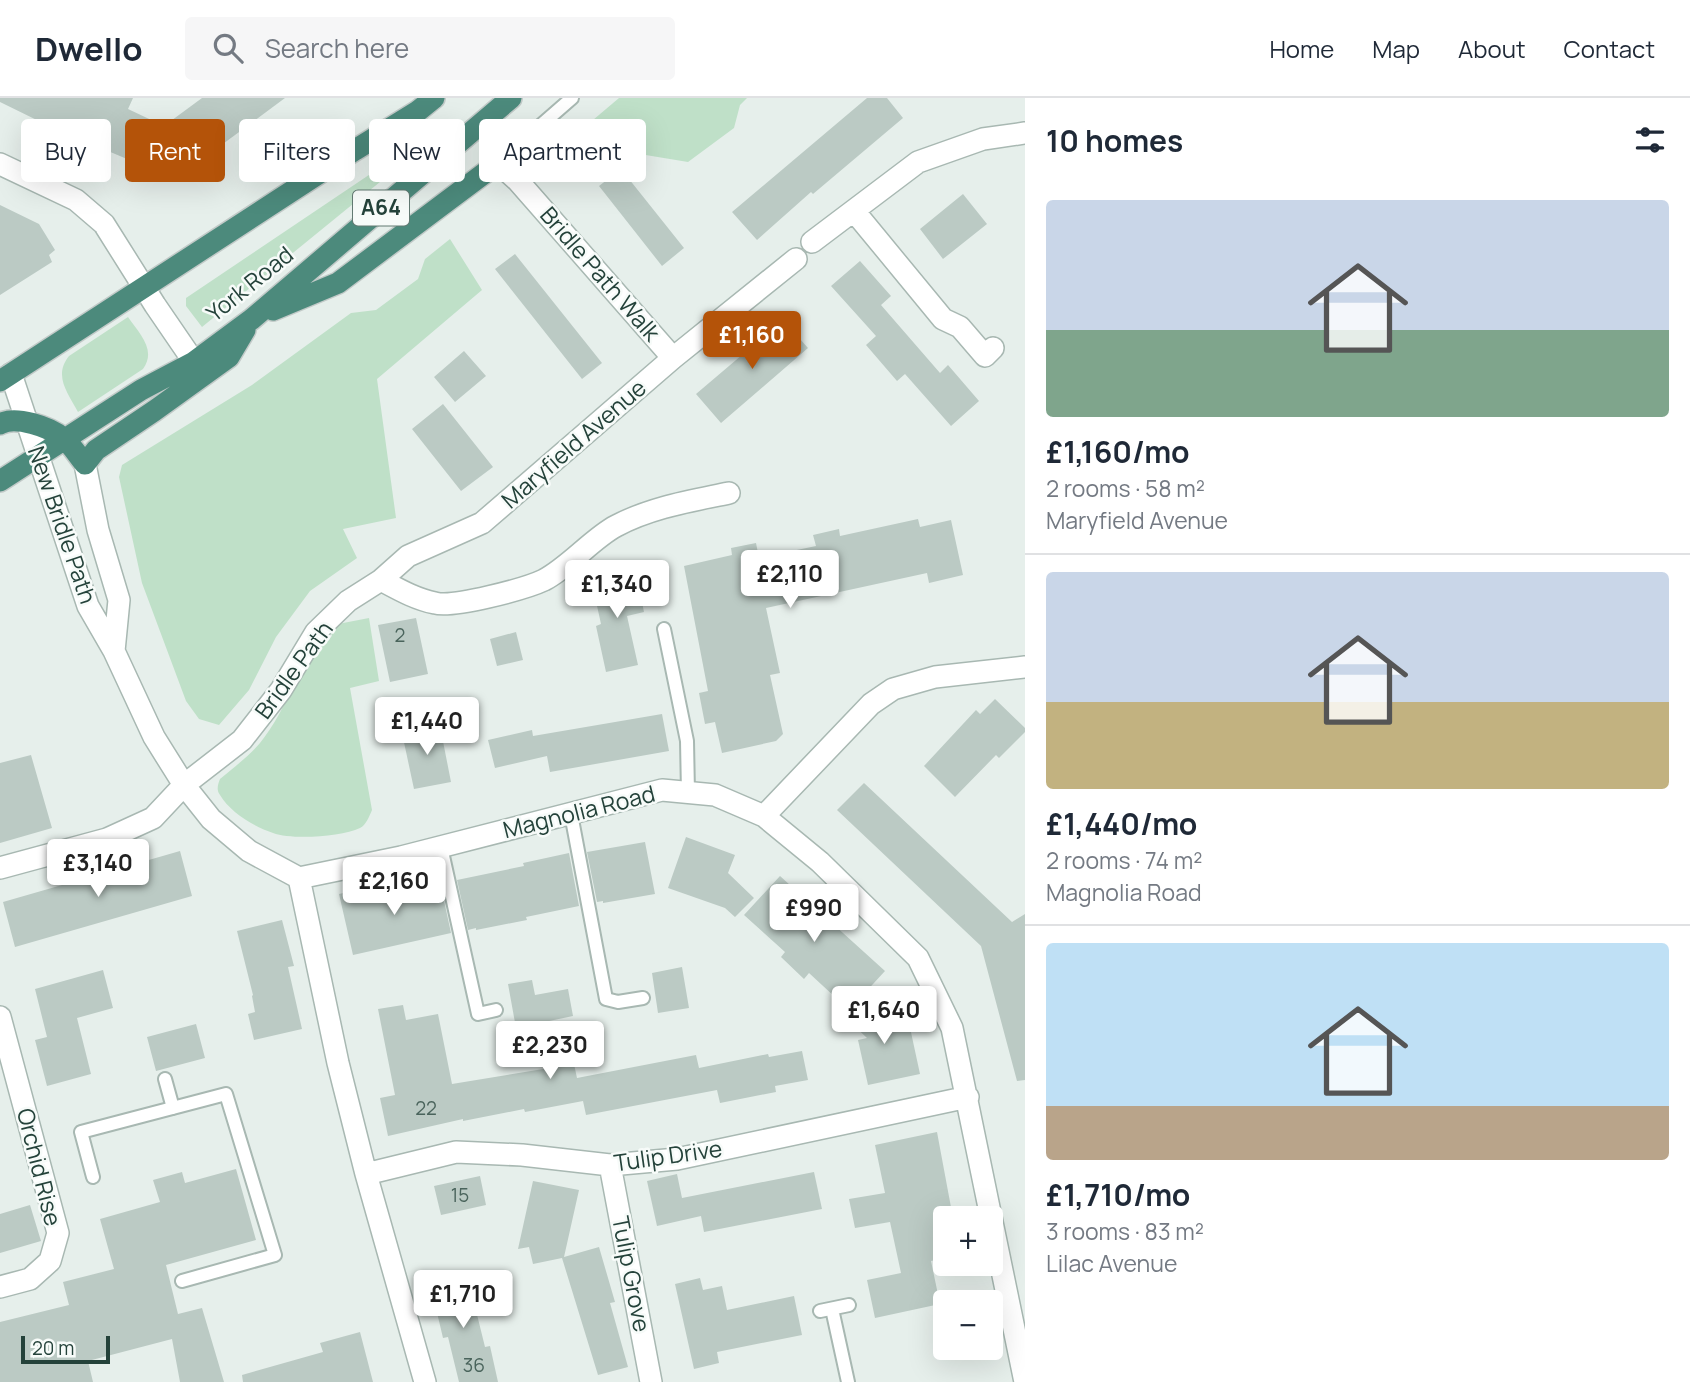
<!DOCTYPE html>
<html lang="en">
<head>
<meta charset="utf-8">
<style>
	:root { --surface:#fff; --page:#f6f6f7; --text:#1f2937; --muted:#747a83; --line:#e0e1e3; --accent:#b45309 }
	body { margin:0; font-family:Manrope,sans-serif; background:var(--page); color:var(--text); height:100vh; display:flex; flex-direction:column; font-size:26px; white-space:nowrap }
	* { box-sizing:border-box; margin:0 }
	p { font-size:23px; color:var(--muted) }
	.icon { flex:none; width:38px; height:38px; fill:none; stroke:currentColor; stroke-width:2; stroke-linecap:round; stroke-linejoin:round }
	.map { position:relative; flex:1; overflow:hidden }
	.panel { display:flex; flex-direction:column; background:var(--surface); width:665px }
	.panel>* { flex:none }
	.guide { position:absolute; left:21px; top:21px; width:665px; height:63px; display:flex; gap:14px }
	.buttons { position:absolute; left:933px; top:1108px; display:grid; gap:14px }
	.buttons a { display:grid; place-items:center; width:70px; height:70px; border-radius:7px; background:var(--surface); box-shadow:0 7px 28px #0002; font-size:35px }
	.scale { position:absolute; left:21px; bottom:18px; width:89px; box-sizing:border-box; padding-left:7px; border:4px solid #24423a; border-top:0; font-size:19px; line-height:24px; white-space:nowrap; color:#24423a; -webkit-text-stroke:5px #f7fbf9; paint-order:stroke }
	.price { position:absolute; translate:-50% -60px; padding:0 16px; border-radius:7px; background:#fff; color:#222; font-size:23px; line-height:46px; filter:drop-shadow(0 2px 4px #0008) }
	.price::after { content:''; position:absolute; left:50%; top:42px; width:21px; height:16px; margin-left:-10px; background:inherit; clip-path:polygon(0 0,100% 0,50% 100%) }
	.price.on { background:var(--accent); color:#fff }
	ul { padding:0; list-style:none }
	li { display:grid; align-content:center; gap:14px; height:371px; padding:0 21px }
	li+li { border-top:2px solid var(--line) }
	li span { display:grid; place-items:center; height:217px; border-radius:7px; color:#555 }
	li>.icon { margin-inline-start:auto }
	span .icon { width:126px; height:126px; fill:#fffc; stroke-width:1 }
	li b { font-size:30px }
	h2 { display:flex; justify-content:space-between; align-items:center; height:84px; padding:0 21px; font-size:30px }
	.chip { padding:0 24px; border-radius:7px; background:var(--surface); box-shadow:0 7px 28px #0002; font-size:24px; line-height:63px }
	.chip.on { background:var(--accent); color:#fff }
	header { display:flex; align-items:center; gap:42px; box-sizing:border-box; height:98px; padding:0 35px; background:var(--surface); border-bottom:2px solid var(--line) }
	header strong { font-size:33px }
	nav { display:flex; gap:38px; margin-inline-start:auto; font-size:24px }
	.search { width:490px; height:63px; background:var(--page); display:flex; align-items:center; gap:18px; box-sizing:border-box; padding:0 24px; border-radius:7px; color:var(--muted); font-size:26px }
	main { display:flex; flex:1; min-height:0 }
	.map>svg:first-child { display:block }
	.green { fill:#bfe0c8 }
	.building { fill:#bbcac4 }
	.lines { fill:none; stroke-linecap:round; stroke-linejoin:round }
	.service-casing { stroke:#a8b8b2; stroke-width:16 }
	.minor-casing { stroke:#a8b8b2; stroke-width:24 }
	.trunk-casing { stroke:#c2cac8; stroke-width:24 }
	.service { stroke:#fff; stroke-width:12 }
	.minor { stroke:#fff; stroke-width:21 }
	.trunk { stroke:#4c8a7c; stroke-width:21 }
	.labels { text-anchor:middle; stroke-width:5; stroke-linejoin:round; paint-order:stroke }
	.number-label { font-size:19px; fill:#4a645c }
	.shield { fill:#f7fbf9; stroke:#637a73; stroke-width:2 }
	.shield-label { font-size:21px; font-weight:bold; fill:#24423a }
	.street-label { font-size:23px; fill:#24423a; stroke:#f7fbf9 }
</style>
</head>
<body>
<header>
<strong>Dwello</strong>
<div class="search"><svg class="icon" aria-label="search" viewBox="0 0 24 24"><circle cx="10" cy="10" r="6"/><path d="M15 15l6 6"/></svg>Search here</div>
<nav><a>Home</a><a>Map</a><a>About</a><a>Contact</a></nav>
</header>
<main>
<div class="map">
<svg width="1025" height="1284" viewBox="0 0 1025 1284">
	<rect width="100%" height="100%" fill="#e6efeb"/>
	<!-- green -->
	<path class="green" d="M619,0H747L740,7L734,30L688,64L567,44Z
		M412,48L418,53L202,229L186,208V200Z
		M450,141L482,192L377,281L396,420L343,431L357,460L310,493L276,539L249,592L219,627L199,621L186,603L142,485L119,379L122,367L252,287L351,215L376,212L418,181L425,161Z
		M128,219C139,235 157,252 143,271L78,314C68,295 53,278 69,258Z
		M369,520L379,583L350,590L372,712C369,719 366,727 360,730C341,739 292,742 273,735C254,729 230,714 220,697C216,692 218,686 220,681C233,670 249,658 260,645C288,611 297,566 332,538L330,532L338,526Z"/>
	<!-- building -->
	<path class="building" d="M0,0H133L128,11L164,28L202,0H285L189,71L160,75L49,28L0,4Z
		M867,0H887L903,20L813,96L811,94L757,142L732,114Z
		M621,71L684,150L662,168L599,88Z
		M963,96L987,126L943,161L920,131Z
		M0,107L39,126L55,152L49,157L52,164L0,197Z
		M515,156L602,265L582,281L495,171Z
		M860,163L891,198L881,207L940,275L948,267L979,303L951,328L905,276L897,283L866,247L876,238L831,188Z
		M783,222L808,250L721,325L696,296Z
		M464,253L486,278L455,304L434,279Z
		M443,306L493,369L461,393L412,331Z
		M918,421L920,429L951,422L963,477L929,485L927,475L766,510L780,575L770,577L783,636L776,643L722,655L715,624L705,626L699,595L708,593L684,468L732,457L731,450L756,445L759,460L816,448L813,437L839,431L840,438Z
		M636,475L644,514L627,518L638,567L606,574L596,528L601,526L592,485Z
		M416,520L428,576L390,584L378,527Z
		M516,534L523,562L497,568L490,541Z
		M995,601L1025,630V634L999,660L996,657L955,699L924,668L976,612L980,616Z
		M662,616L669,653L550,674L547,658L495,670L488,642L532,632L533,638Z
		M440,628L451,684L414,691L402,635Z
		M31,657L52,730L0,745V665Z
		M864,685L1012,824L1025,816V982L1017,983L981,848L837,712Z
		M686,739L735,757L728,775L754,800L735,819L725,810L668,790Z
		M645,744L655,796L603,805V803L597,804L587,754Z
		M180,753L192,798L15,849L3,804Z
		M569,755L579,808L526,819L527,822L476,832V830L468,832L457,782L524,768L523,765Z
		M780,778L885,873L849,912L809,875L804,881L781,859L785,854L744,817Z
		M440,784L451,835L353,857L339,796L378,787L380,797Z
		M282,822L294,868L288,869L302,931L254,942L248,916L255,914L252,898L253,897L237,833Z
		M682,869L689,910L658,915L652,875Z
		M103,872L113,910L77,920L91,976L47,988L35,942L47,939L35,891Z
		M532,882L535,897L568,891L573,918L516,930L508,886Z
		M863,899L893,929L909,925L920,976L868,987L858,942L867,940L845,919Z
		M403,907L406,922L438,916L452,986L574,966L577,980L696,957L699,970L768,956L769,959L802,953L808,982L775,988L776,994L720,1005L717,992L586,1017L583,1003L525,1014L524,1011L463,1023V1021L388,1038L380,1000L395,997L378,911Z
		M196,926L205,960L156,973L147,939Z
		M937,1034L953,1120H945V1160L931,1163L940,1206L875,1220L867,1182L901,1175L890,1124L855,1130L849,1101L885,1095L875,1047Z
		M236,1071L256,1142L166,1167L178,1216L202,1210L224,1284H180L172,1241L88,1263L93,1284H0V1224L69,1207L63,1184L114,1171L100,1121L160,1104L153,1082L182,1074L185,1085Z
		M814,1074L822,1111L704,1134L701,1118L657,1128L647,1083L677,1076L682,1100Z
		M480,1078L486,1107L441,1117L434,1088Z
		M533,1083L579,1092L564,1159L599,1149L615,1204L610,1205L628,1269L598,1277L562,1160L533,1166L529,1149L518,1151Z
		M30,1107L41,1143L0,1155V1116Z
		M467,1176L485,1249L490,1248L498,1284H459L448,1239L443,1240L430,1185Z
		M700,1180L703,1192L722,1188L727,1212L794,1198L802,1237L717,1254L719,1265L694,1271L675,1186Z
		M360,1234L373,1284H243L242,1277L323,1254L320,1245Z"/>
	<g class="lines">
		<!-- service casing -->
		<g class="service-casing">
			<path id="service" d="M494,68L572,0
				M664,531L687,643L688,695
				M571,716L606,901L618,904L643,900
				M441,749L478,916L496,912
				M165,981L173,1010
				M93,1079L81,1034L226,996L275,1157L182,1183
				M832,1211L848,1284
				M820,1213L849,1207"/>
		</g>
		<!-- minor casing -->
		<g class="minor-casing">
			<path id="minor" d="M0,66L76,102L104,126L155,207L194,264
				M494,68L507,73L518,83L673,260
				M854,113L943,221L960,229L985,258L993,250
				M812,144L918,64L983,41L1025,35
				M11,276L88,508L114,553L154,639L184,687L211,721L249,753L299,780L401,759L662,692L715,697L764,718L820,764L918,860L952,930L1025,1284
				M85,366L98,432L119,502L114,553
				M381,482C398,491 415,501 435,505C453,510 525,491 544,482C569,469 593,440 616,428C652,409 691,403 729,395
				M764,718L871,606L893,591L935,579L1025,569
				M0,770L107,741L153,720L184,687L242,642L281,592L316,534L348,503L381,482L408,458L482,425L673,260L796,161
				M299,780L338,965L366,1076L425,1284
				M0,919L58,1135L50,1163L30,1181L0,1189
				M610,1067L651,1284
				M366,1076L456,1054L522,1057L610,1067L677,1061L968,999"/>
		</g>
		<!-- trunk casing -->
		<g class="trunk-casing">
			<path id="trunk" d="M273,212L338,185L494,68
				M0,283L355,52L418,13L434,0
				M0,326C15,317 50,329 63,340C72,347 78,358 85,366L96,352L154,313L229,259L245,232
				M0,383L141,292L194,264L252,221L511,0"/>
		</g>
		<!-- service -->
		<use href="#service" class="service"/>
		<!-- minor -->
		<use href="#minor" class="minor"/>
		<!-- trunk -->
		<use href="#trunk" class="trunk"/>
	</g>
	<g class="labels">
		<!-- number labels -->
		<g class="number-label">
			<text x="400" y="544">2</text>
			<text x="426" y="1017">22</text>
			<text x="460" y="1104">15</text>
			<text x="474" y="1274">36</text>
		</g>
		<!-- shield labels -->
		<rect class="shield" x="353" y="92.5" width="56" height="35" rx="5"/>
		<g class="shield-label">
			<text x="381" y="117">A64</text>
		</g>
		<!-- street labels -->
		<g class="street-label">
			<text transform="translate(600 176) rotate(49)" y="8">Bridle Path Walk</text>
			<text transform="translate(250 186) rotate(-39)" y="8">York Road</text>
			<text transform="translate(574 346) rotate(-41)" y="8">Maryfield Avenue</text>
			<text transform="translate(62 427) rotate(71)" y="8">New Bridle Path</text>
			<text transform="translate(294 572) rotate(-54)" y="8">Bridle Path</text>
			<text transform="translate(579 714) rotate(-14)" y="8">Magnolia Road</text>
			<text transform="translate(668 1058) rotate(-8)" y="8">Tulip Drive</text>
			<text transform="translate(39 1069) rotate(76)" y="8">Orchid Rise</text>
			<text transform="translate(631 1176) rotate(79)" y="8">Tulip Grove</text>
		</g>
	</g>
</svg>
<div class="buttons">
<a>+</a>
<a>−</a>
</div>
<div class="scale">20 m</div>
<b class="price on" style="left:752px;top:273px">£1,160</b>
<b class="price" style="left:790px;top:512px">£2,110</b>
<b class="price" style="left:617px;top:522px">£1,340</b>
<b class="price" style="left:427px;top:659px">£1,440</b>
<b class="price" style="left:98px;top:801px">£3,140</b>
<b class="price" style="left:394px;top:819px">£2,160</b>
<b class="price" style="left:814px;top:846px">£990</b>
<b class="price" style="left:884px;top:948px">£1,640</b>
<b class="price" style="left:550px;top:983px">£2,230</b>
<b class="price" style="left:463px;top:1232px">£1,710</b>
<div class="guide">
<a class="chip">Buy</a>
<a class="chip on">Rent</a>
<a class="chip">Filters</a>
<a class="chip">New</a>
<a class="chip">Apartment</a>
</div>
</div>
<section class="panel">
<h2>10 homes<svg class="icon" aria-label="filters" viewBox="0 0 24 24"><path d="M4 7h16M4 17h16"/><circle cx="9" cy="7" r="2"/><circle cx="15" cy="17" r="2"/></svg></h2>
<ul>
<li><span style="background:linear-gradient(#c9d6e8 60%,#7fa58c 0)"><svg class="icon" aria-label="home" viewBox="0 0 24 24"><path d="M3 11l9-7 9 7M6 9v11h12V9"/></svg></span><div><b>£1,160/mo</b><p>2 rooms · 58 m²</p><p>Maryfield Avenue</p></div></li>
<li><span style="background:linear-gradient(#c9d6e8 60%,#c2b280 0)"><svg class="icon" aria-label="home" viewBox="0 0 24 24"><path d="M3 11l9-7 9 7M6 9v11h12V9"/></svg></span><div><b>£1,440/mo</b><p>2 rooms · 74 m²</p><p>Magnolia Road</p></div></li>
<li><span style="background:linear-gradient(#bfe0f5 75%,#b9a48a 0)"><svg class="icon" aria-label="home" viewBox="0 0 24 24"><path d="M3 11l9-7 9 7M6 9v11h12V9"/></svg></span><div><b>£1,710/mo</b><p>3 rooms · 83 m²</p><p>Lilac Avenue</p></div></li>
</ul>
</section>
</main>
</body>
</html>
